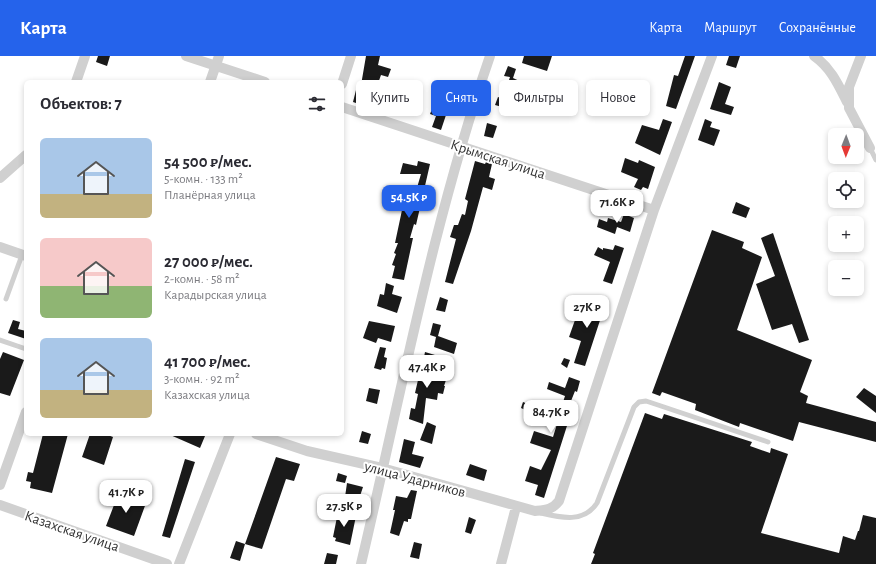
<!DOCTYPE html>
<html lang="ru">
<head>
<meta charset="utf-8">
<style>
	:root { --surface:#fff; --page:#f2f2f3; --text:#2b2b33; --muted:#7c7c81; --accent:#2563eb }
	body { margin:0; font-family:"Alegreya Sans",sans-serif; background:var(--page); color:var(--text); height:100vh; display:flex; flex-direction:column; font-size:15px; white-space:nowrap }
	* { box-sizing:border-box; margin:0 }
	p { font-size:13px; color:var(--muted) }
	.icon { flex:none; width:22px; height:22px; fill:none; stroke:currentColor; stroke-width:2; stroke-linecap:round; stroke-linejoin:round }
	.map { position:relative; flex:1; overflow:hidden }
	.panel { position:absolute; left:24px; top:24px; width:320px; height:356px; display:flex; flex-direction:column; background:var(--surface); border-radius:6px; box-shadow:0 2px 6px #0003 }
	.panel>* { flex:none }
	.top-card { position:absolute; left:356px; top:24px; width:380px; height:36px; display:flex; gap:8px }
	.needle { width:26px; rotate:181deg }
	.buttons { position:absolute; left:828px; top:72px; display:grid; gap:8px }
	.buttons a { display:grid; place-items:center; width:36px; height:36px; border-radius:6px; background:var(--surface); box-shadow:0 2px 6px #0003; font-size:20px }
	.price { position:absolute; translate:-50% -34px; padding:0 9px; border-radius:8px; background:#fff; color:#222; font-size:13px; line-height:26px; filter:drop-shadow(0 1px 2px #0008) }
	.price::after { content:''; position:absolute; left:50%; top:24px; width:12px; height:9px; margin-left:-6px; background:inherit; clip-path:polygon(0 0,100% 0,50% 100%) }
	.price.selected { background:var(--accent); color:#fff }
	ul { padding:0; list-style:none }
	li { display:flex; align-items:center; gap:12px; height:100px; padding:0 16px }
	li span { display:grid; place-items:center; flex:none; width:112px; height:80px; border-radius:6px; color:#555 }
	li>.icon { margin-inline-start:auto }
	span .icon { width:48px; height:48px; fill:#fffc; stroke-width:1 }
	li b { font-size:17px }
	h2 { display:flex; justify-content:space-between; align-items:center; height:48px; padding:0 16px; font-size:17px }
	.tag { padding:0 14px; border-radius:6px; background:var(--surface); box-shadow:0 2px 6px #0003; font-size:14px; line-height:36px }
	.tag.selected { background:var(--accent); color:#fff }
	header { display:flex; align-items:center; gap:24px; box-sizing:border-box; height:56px; padding:0 20px; background:var(--accent); color:#fff }
	header strong { font-size:19px }
	nav { display:flex; gap:22px; margin-inline-start:auto; font-size:14px }
	.map>svg:first-child { display:block }
	.building { fill:#1a1a1a }
	.lines { fill:none; stroke-linecap:round; stroke-linejoin:round }
	.lane { stroke:#d0d0d0; stroke-width:5 }
	.street { stroke:#d0d0d0; stroke-width:10 }
	.labels { text-anchor:middle; stroke-width:4; stroke-linejoin:round; paint-order:stroke }
	.street-label { font-size:15px; fill:#333; stroke:#fff }
</style>
</head>
<body>
<header>
<strong>Карта</strong>
<nav><a>Карта</a><a>Маршрут</a><a>Сохранённые</a></nav>
</header>
<div class="map">
<svg width="876" height="508" viewBox="0 0 876 508">
	<rect width="100%" height="100%" fill="#fff"/>
	<!-- building -->
	<path class="building" d="M98,0H110L107,10L96,6Z
		M366,0H380L378,9L391,13L388,21L381,19L371,47H370L368,51L353,46L356,34L360,35Z
		M524,0H552L547,15L522,7Z
		M685,0H695L676,53L666,50L674,19L678,20Z
		M729,0H740L736,12L726,9Z
		M508,10L516,13L513,22L530,30L526,40L518,38L517,42L504,39L510,21L504,20Z
		M719,26L731,31L725,48L734,51L731,59L710,53Z
		M498,41L509,45L506,52L495,49Z
		M433,51L442,53L441,55L447,56L441,74L432,71L436,60L430,58Z
		M663,63L672,66L660,99L635,87L642,69L659,74Z
		M705,63L712,66L710,71L720,74L714,90L698,84Z
		M487,67L497,70L493,82L484,80Z
		M625,102L638,107L639,104L655,111L648,133L643,131L641,134L634,131L638,123L621,116Z
		M418,105L430,108L416,169L414,168L410,182H413L404,224L392,222L395,210L392,209L396,198L394,197L398,187H395L405,140L414,142L421,118H400L403,107L417,110Z
		M475,105L485,108L486,106L492,108L489,121L495,123L492,134L483,131L471,175L453,228L445,226L456,183L450,181L454,169H458L462,158L465,159L468,145L465,143Z
		M736,146L750,152L746,162L732,157Z
		M624,158L634,162L630,176L617,171L615,178L597,171L599,163L607,166L608,162L621,166Z
		M712,174L744,186L742,192L762,201L737,274L812,304L800,336L808,340L806,347L876,366V386L799,366L793,385L740,367L739,371L695,354L696,348L662,336L660,340L652,337Z
		M773,177L809,284L799,287L792,268L772,274L756,228L775,220L761,182Z
		M615,189L624,192L612,228L603,225L610,206L594,199L598,191L603,194V192L613,194Z
		M386,227L394,230L392,238L402,241L397,257L377,250L380,238L384,239Z
		M597,240L607,243L585,310L574,307L581,285L569,281L580,250L592,254Z
		M440,241L448,244L445,256L436,254Z
		M13,264L20,266L18,273L26,275V283L8,277Z
		M369,265L395,270L391,286L378,282L376,287L363,282Z
		M433,267L441,269L438,280L457,287L454,298L434,291L436,281L430,279Z
		M380,291L386,292L384,301L387,302L385,313L382,312L381,314L374,312Z
		M3,296L24,304L10,340L0,337V303Z
		M425,296L435,299L430,313L447,321L444,330H445L443,338L438,337L437,344L426,342L423,368L409,363L411,352L415,353L418,338L415,337L418,324L424,326L428,312L422,311Z
		M564,302L570,304L567,312L561,308Z
		M569,321L580,325L577,336L575,335L569,350L573,351L544,442L535,439L538,429L525,425L530,410L541,414L551,394L530,387L534,375L553,381L557,368L521,352L523,346L541,353L542,351L559,358L565,340L547,333L549,326L565,332Z
		M369,332L380,334L377,348L366,345Z
		M864,332L876,340V357L856,341Z
		M645,357L662,363L664,358L752,386L750,390L770,397L771,392L788,398L761,477L839,497L843,480L855,484L858,475H859L863,459L876,462V508H591L595,498L593,497Z
		M427,366L436,370L432,388L420,384Z
		M362,375L371,378L368,388L359,386Z
		M43,378H68L52,437L30,432L31,426L26,425L28,416L33,417Z
		M90,378H105L113,381L104,409L82,401Z
		M168,378H201L205,380L200,392Z
		M404,383L415,386L412,398L424,401L420,412L399,406Z
		M276,401L300,408L294,425L286,423L262,493L245,488Z
		M185,403L195,406L170,482L162,480Z
		M470,408L487,414L484,425L466,419Z
		M338,417L347,420L345,427L336,425Z
		M347,427L363,431L358,446L346,444L347,442L345,441Z
		M411,434L417,435L411,463H408V466L404,465L399,480L390,477L395,454H393L396,440L407,442Z
		M119,436L146,447L134,480L106,470Z
		M338,456L356,460L350,489L335,485L336,482L333,481Z
		M469,461L476,464L471,478L465,476Z
		M236,485L245,488L240,505L230,502Z
		M414,486L422,488L419,503L410,501Z
		M327,497L338,499L336,508H324Z"/>
	<g class="lines">
		<!-- lane -->
		<path class="lane" d="M870,92L876,104
			M6,243L22,199
			M0,284L26,293
			M541,457C562,462 584,467 597,447L634,351L639,346L646,345L661,350L768,386"/>
		<!-- street -->
		<path class="street" d="M186,0L265,26
			M814,0C831,12 838,28 847,46
			M861,0L849,31V52L870,92
			M76,26L85,0
			M210,26L219,0
			M342,28L351,0
			M342,51L654,154
			M0,122L26,99
			M0,191L26,200
			M256,378L307,395L382,412L535,455C546,454 552,454 559,445L654,154L712,0
			M0,429L26,356
			M0,449L167,508
			M179,508L230,378
			M361,508C401,338 433,165 490,0
			M501,508L516,451"/>
	</g>
	<g class="labels">
		<!-- street labels -->
		<g class="street-label">
			<text transform="translate(498 103) rotate(18)" y="5">Крымская улица</text>
			<text transform="translate(415 423) rotate(15)" y="5">улица Ударников</text>
			<text transform="translate(72 475) rotate(19)" y="5">Казахская улица</text>
		</g>
	</g>
</svg>
<div class="buttons">
<a><svg class="needle" viewBox="-14 -14 28 28"><path d="M0-13l5 13h-10z" fill="#e53935"/><path d="M0 13l5-13h-10z" fill="#7c7c81"/></svg></a>
<a><svg class="icon" aria-label="locate" viewBox="0 0 24 24"><circle cx="12" cy="12" r="6"/><path d="M12 2v4M12 18v4M2 12h4M18 12h4"/></svg></a>
<a>+</a>
<a>−</a>
</div>
<b class="price selected" style="left:409px;top:163px">54.5K ₽</b>
<b class="price" style="left:617px;top:168px">71.6K ₽</b>
<b class="price" style="left:587px;top:273px">27K ₽</b>
<b class="price" style="left:427px;top:333px">47.4K ₽</b>
<b class="price" style="left:551px;top:378px">84.7K ₽</b>
<b class="price" style="left:126px;top:458px">41.7K ₽</b>
<b class="price" style="left:344px;top:472px">27.5K ₽</b>
<div class="top-card">
<a class="tag">Купить</a>
<a class="tag selected">Снять</a>
<a class="tag">Фильтры</a>
<a class="tag">Новое</a>
</div>
<section class="panel">
<h2>Объектов: 7<svg class="icon" aria-label="filters" viewBox="0 0 24 24"><path d="M4 7h16M4 17h16"/><circle cx="9" cy="7" r="2"/><circle cx="15" cy="17" r="2"/></svg></h2>
<ul>
<li><span style="background:linear-gradient(#a9c7e8 70%,#c2b280 0)"><svg class="icon" aria-label="home" viewBox="0 0 24 24"><path d="M3 11l9-7 9 7M6 9v11h12V9"/></svg></span><div><b>54 500 ₽/мес.</b><p>5-комн. · 133 m²</p><p>Планёрная улица</p></div></li>
<li><span style="background:linear-gradient(#f6c9c9 60%,#8fb573 0)"><svg class="icon" aria-label="home" viewBox="0 0 24 24"><path d="M3 11l9-7 9 7M6 9v11h12V9"/></svg></span><div><b>27 000 ₽/мес.</b><p>2-комн. · 58 m²</p><p>Карадырская улица</p></div></li>
<li><span style="background:linear-gradient(#a9c7e8 65%,#c2b280 0)"><svg class="icon" aria-label="home" viewBox="0 0 24 24"><path d="M3 11l9-7 9 7M6 9v11h12V9"/></svg></span><div><b>41 700 ₽/мес.</b><p>3-комн. · 92 m²</p><p>Казахская улица</p></div></li>
</ul>
</section>
</div>
</body>
</html>
